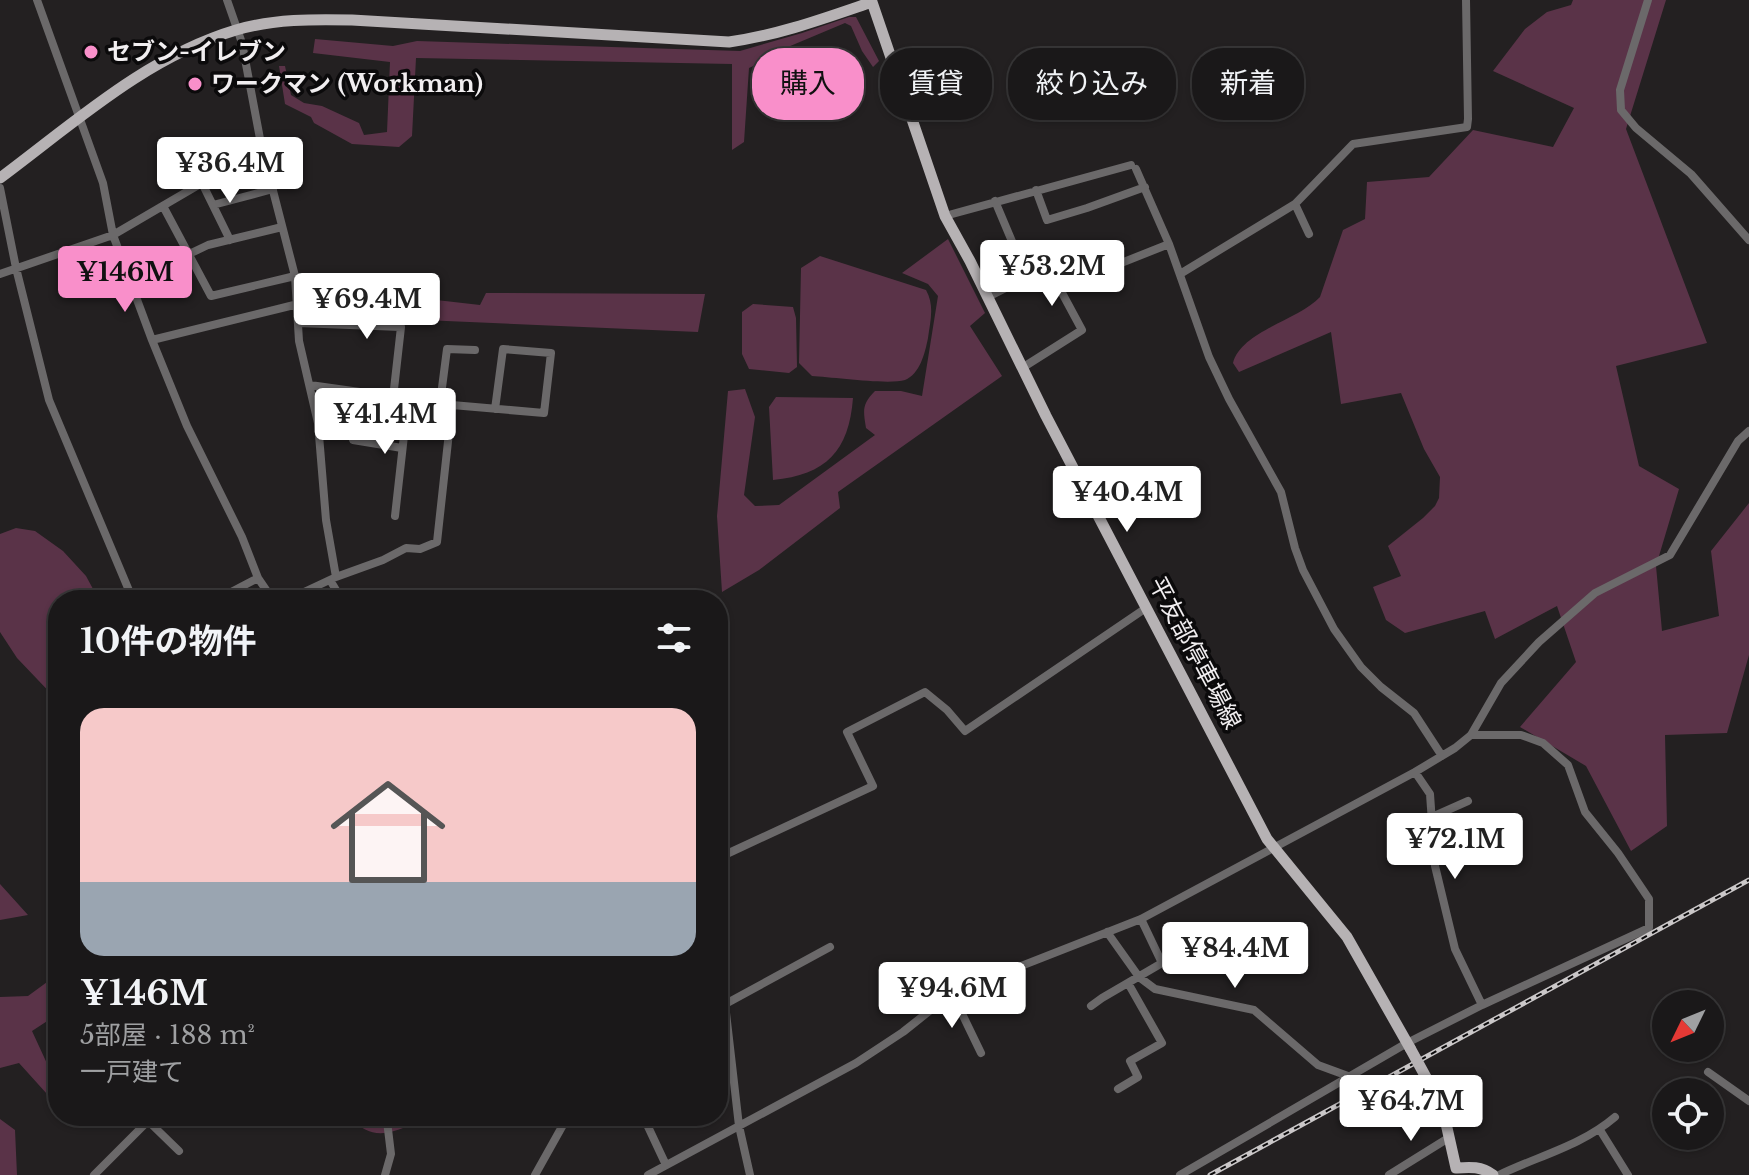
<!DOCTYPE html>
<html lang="ja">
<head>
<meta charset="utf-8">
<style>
	:root { --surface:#1a1819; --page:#232122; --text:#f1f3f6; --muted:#9fa0a2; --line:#383738; --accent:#f98fca }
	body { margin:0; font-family:"Libre Baskerville","Noto Sans JP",serif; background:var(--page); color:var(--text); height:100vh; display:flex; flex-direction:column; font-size:30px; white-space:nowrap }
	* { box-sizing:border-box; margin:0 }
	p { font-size:26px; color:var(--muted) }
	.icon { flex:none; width:44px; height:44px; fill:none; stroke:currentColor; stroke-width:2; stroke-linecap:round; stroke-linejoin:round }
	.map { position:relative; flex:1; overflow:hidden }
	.side { position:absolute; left:48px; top:590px; width:680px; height:536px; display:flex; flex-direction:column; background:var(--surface); border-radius:32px; box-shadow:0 2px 6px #0004,0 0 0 2px var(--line) }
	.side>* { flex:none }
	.hud { position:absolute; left:752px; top:48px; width:760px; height:72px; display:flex; gap:16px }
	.needle { width:52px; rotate:227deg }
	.controls { position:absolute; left:1652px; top:990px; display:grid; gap:16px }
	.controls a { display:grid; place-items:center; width:72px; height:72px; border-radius:50%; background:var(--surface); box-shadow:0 2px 6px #0004,0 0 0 2px var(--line); font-size:40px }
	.price { position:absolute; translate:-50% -68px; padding:0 18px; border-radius:8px; background:#fff; color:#222; font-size:26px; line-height:52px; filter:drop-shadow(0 2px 4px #0008) }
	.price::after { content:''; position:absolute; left:50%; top:48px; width:24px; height:18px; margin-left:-12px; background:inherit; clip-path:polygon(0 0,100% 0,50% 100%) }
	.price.on { background:var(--accent); color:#111 }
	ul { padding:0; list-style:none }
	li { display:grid; align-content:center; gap:16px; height:424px; padding:0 32px }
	li span { display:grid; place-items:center; height:248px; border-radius:24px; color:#555 }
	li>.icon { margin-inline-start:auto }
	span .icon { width:144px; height:144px; fill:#fffc; stroke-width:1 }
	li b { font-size:34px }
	h2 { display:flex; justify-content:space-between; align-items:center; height:96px; padding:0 32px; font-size:34px }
	.chip { padding:0 28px; border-radius:32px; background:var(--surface); box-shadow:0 2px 6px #0004,0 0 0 2px var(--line); font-size:28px; line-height:72px }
	.chip.on { background:var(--accent); color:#111 }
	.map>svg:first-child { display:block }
	.green { fill:#5a3348 }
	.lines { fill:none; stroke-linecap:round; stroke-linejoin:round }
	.minor { stroke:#6b696a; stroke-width:8 }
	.major { stroke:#b6b2b4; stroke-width:11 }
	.rail-casing { stroke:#cac7c8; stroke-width:5 }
	.rail { stroke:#0b0a0b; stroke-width:2; stroke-dasharray:6; stroke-linecap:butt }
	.major-bridge { stroke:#b6b2b4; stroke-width:11 }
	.poi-dot { fill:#f98fca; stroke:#0b0a0b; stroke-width:3 }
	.labels { text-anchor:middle; stroke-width:7; stroke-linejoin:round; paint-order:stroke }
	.poi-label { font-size:24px; font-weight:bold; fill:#f1eef0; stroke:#0b0a0b; text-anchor:start }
	.street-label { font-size:24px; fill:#f1eef0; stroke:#0b0a0b }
</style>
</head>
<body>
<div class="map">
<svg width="1749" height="1175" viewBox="0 0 1749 1175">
	<rect width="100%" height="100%" fill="#232021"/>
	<!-- green -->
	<path class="green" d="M1573,0H1666L1626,129L1707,343L1616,366L1639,466L1679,489L1656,566L1662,631L1719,616L1711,551L1749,503V655L1727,733L1665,735L1667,826L1631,851L1586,766L1520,727L1576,662L1557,606L1495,639L1485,611L1405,633L1386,620L1373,587L1401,576L1388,546L1423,518L1435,506L1439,498L1440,477L1424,449L1401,393L1341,404L1331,332L1239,372L1233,363C1241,331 1299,320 1320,297L1343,230L1365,219L1367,182L1429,177L1473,130L1553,147L1574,108L1493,71L1525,29L1547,12L1571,5Z
		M849,17H856L879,61L873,67L862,51L851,26L845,23L776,52L774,98L762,99V62L749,68L744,142L732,150V64L416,58L412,136L399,147L352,144L314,123L311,117L285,104L279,66H285L291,95L304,103L322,106L359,123L364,135L387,132L390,62L313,53L315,39L393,46L417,41L740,51L802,33Z
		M948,239L985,313L970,326L1002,376L838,492L840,508L759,570L722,592L717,516L728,391L745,389L755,417L744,495L755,506L779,505L875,435L866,428C863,410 862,404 875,391H901L922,396L938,296L928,284L902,273Z
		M820,256L926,290C935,306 930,322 928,338C925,353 920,374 905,380C888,385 832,377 812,376L799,363L801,268Z
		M381,280L398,283L410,297L480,305L486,293L705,294L698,332L307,315V298L362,293Z
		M753,304L793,307L796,318L797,367L789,373L749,369L742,354V312Z
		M776,397L853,398C849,451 826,475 773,480L769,407Z
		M16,528L35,531L63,551L86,576L99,600H58V701L17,658L0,632V534Z
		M0,884L28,915L0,920Z
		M58,974V1014L32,1031L56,1083L47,1094L19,1063L0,1068V997L28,996Z
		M349,1116H431C399,1129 375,1147 349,1116Z
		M0,1119L15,1130L17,1175H0Z"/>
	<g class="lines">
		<!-- minor -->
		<path class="minor" d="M37,0L103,183L113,235L152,340L187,426L242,537L258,578L273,600
			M227,0L242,43L261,144L295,276L299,341L318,423L326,520L336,577L287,600
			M1648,0L1620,90L1621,110L1636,128L1691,174L1749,240
			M1136,169L1169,244L1209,357L1229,399L1281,492L1295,548L1303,570L1334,629L1361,667L1381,687L1414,713L1442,756
			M202,183L230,240
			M0,188L16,268L49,400L133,600
			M1036,190L1047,220L1087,208L1145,187
			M995,201L1027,277
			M1295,204L1309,234
			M213,205L273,189
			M163,206L211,296L295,276
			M945,216L1131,165
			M189,254L208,245L282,227
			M1106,269L1169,244
			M0,274L113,235L236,163L261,144
			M1180,274L1295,204L1353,144L1467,127L1468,119L1466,0
			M988,297L1043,269L1054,278L1082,330L1022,368
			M298,323L401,327L393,398
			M152,340L298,304
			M310,385L452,405L437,542L420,549L406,548L383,560L336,577
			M440,403L447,349L475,350
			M452,405L544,413L551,353L503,349L495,409
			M318,423L349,420L353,440L402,448
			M395,516L408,400
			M330,580L342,600
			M216,600L258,578
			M1415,772L1430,794L1435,866L1455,949L1482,1005
			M1432,817L1468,801
			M718,858L873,786L847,732L925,692L947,710L965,731L1146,608
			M718,917L725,1004L739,1126L750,1175
			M1107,932L1139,977L1155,989L1254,1010L1318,1065L1348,1076
			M952,993L981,1053
			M1091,1006L1102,998L1162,963L1141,919
			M718,1008L830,947
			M1708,1072L1749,1101
			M1118,1089L1138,1077L1130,1061L1162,1043L1128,983
			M143,1116L179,1151
			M643,1116L666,1165
			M1600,1130L1628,1175
			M94,1175L148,1121
			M385,1175L391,1154L387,1121L385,1116
			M535,1175L568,1116
			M648,1175L856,1063L903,1032L952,993L1141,919L1415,772L1455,748L1471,735L1501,683L1539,642L1595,593L1670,555L1738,441L1749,431
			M1180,1175L1407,1043L1482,1005L1649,928V899L1618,853L1585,812L1568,765L1543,743L1521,735H1471
			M1389,1175L1450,1137
			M1499,1175C1538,1156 1581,1146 1615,1117"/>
		<!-- major -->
		<path class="major" d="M0,178C74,123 146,57 236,30C273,19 314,19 352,20L729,42C779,35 825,18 872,2L945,216L970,261L1046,416L1267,839L1347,937L1410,1048
			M1428,1081L1445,1119L1456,1168C1470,1167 1481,1166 1493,1175"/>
		<!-- rail casing -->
		<g class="rail-casing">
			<path id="rail" d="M1210,1175L1749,880"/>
		</g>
		<!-- rail -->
		<use href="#rail" class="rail"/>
		<!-- major-bridge -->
		<path class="major-bridge" d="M1410,1048L1428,1081"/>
	</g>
	<!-- markers -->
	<g class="poi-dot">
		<circle cx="91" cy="52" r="8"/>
		<circle cx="195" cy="84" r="8"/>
	</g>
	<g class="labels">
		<!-- poi labels -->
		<g class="poi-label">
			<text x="107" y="60">セブン-イレブン</text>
			<text x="211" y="92">ワークマン (Workman)</text>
		</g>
		<!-- street labels -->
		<g class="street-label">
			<text transform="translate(1195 653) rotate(62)" y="8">平友部停車場線</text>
		</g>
	</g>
</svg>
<div class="controls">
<a><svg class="needle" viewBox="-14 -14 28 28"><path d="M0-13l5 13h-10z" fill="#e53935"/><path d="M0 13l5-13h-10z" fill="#9fa0a2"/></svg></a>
<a><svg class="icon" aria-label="locate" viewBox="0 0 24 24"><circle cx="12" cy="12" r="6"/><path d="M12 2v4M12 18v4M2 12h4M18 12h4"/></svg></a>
</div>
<b class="price" style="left:230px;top:205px">¥36.4M</b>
<b class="price" style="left:1052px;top:308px">¥53.2M</b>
<b class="price on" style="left:125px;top:314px">¥146M</b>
<b class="price" style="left:367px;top:341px">¥69.4M</b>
<b class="price" style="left:385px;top:456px">¥41.4M</b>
<b class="price" style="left:1127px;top:534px">¥40.4M</b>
<b class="price" style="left:1455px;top:881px">¥72.1M</b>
<b class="price" style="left:1235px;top:990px">¥84.4M</b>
<b class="price" style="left:952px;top:1030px">¥94.6M</b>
<b class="price" style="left:1411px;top:1143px">¥64.7M</b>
<div class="hud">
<a class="chip on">購入</a>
<a class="chip">賃貸</a>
<a class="chip">絞り込み</a>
<a class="chip">新着</a>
</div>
<section class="side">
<h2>10件の物件<svg class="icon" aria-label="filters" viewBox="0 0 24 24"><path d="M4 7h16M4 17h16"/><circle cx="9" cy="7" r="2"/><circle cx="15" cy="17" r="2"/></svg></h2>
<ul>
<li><span style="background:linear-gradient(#f6c9c9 70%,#9aa5b1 0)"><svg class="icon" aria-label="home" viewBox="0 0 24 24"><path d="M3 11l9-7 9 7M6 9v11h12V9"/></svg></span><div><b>¥146M</b><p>5部屋 · 188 m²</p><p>一戸建て</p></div></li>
</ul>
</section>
</div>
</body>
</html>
